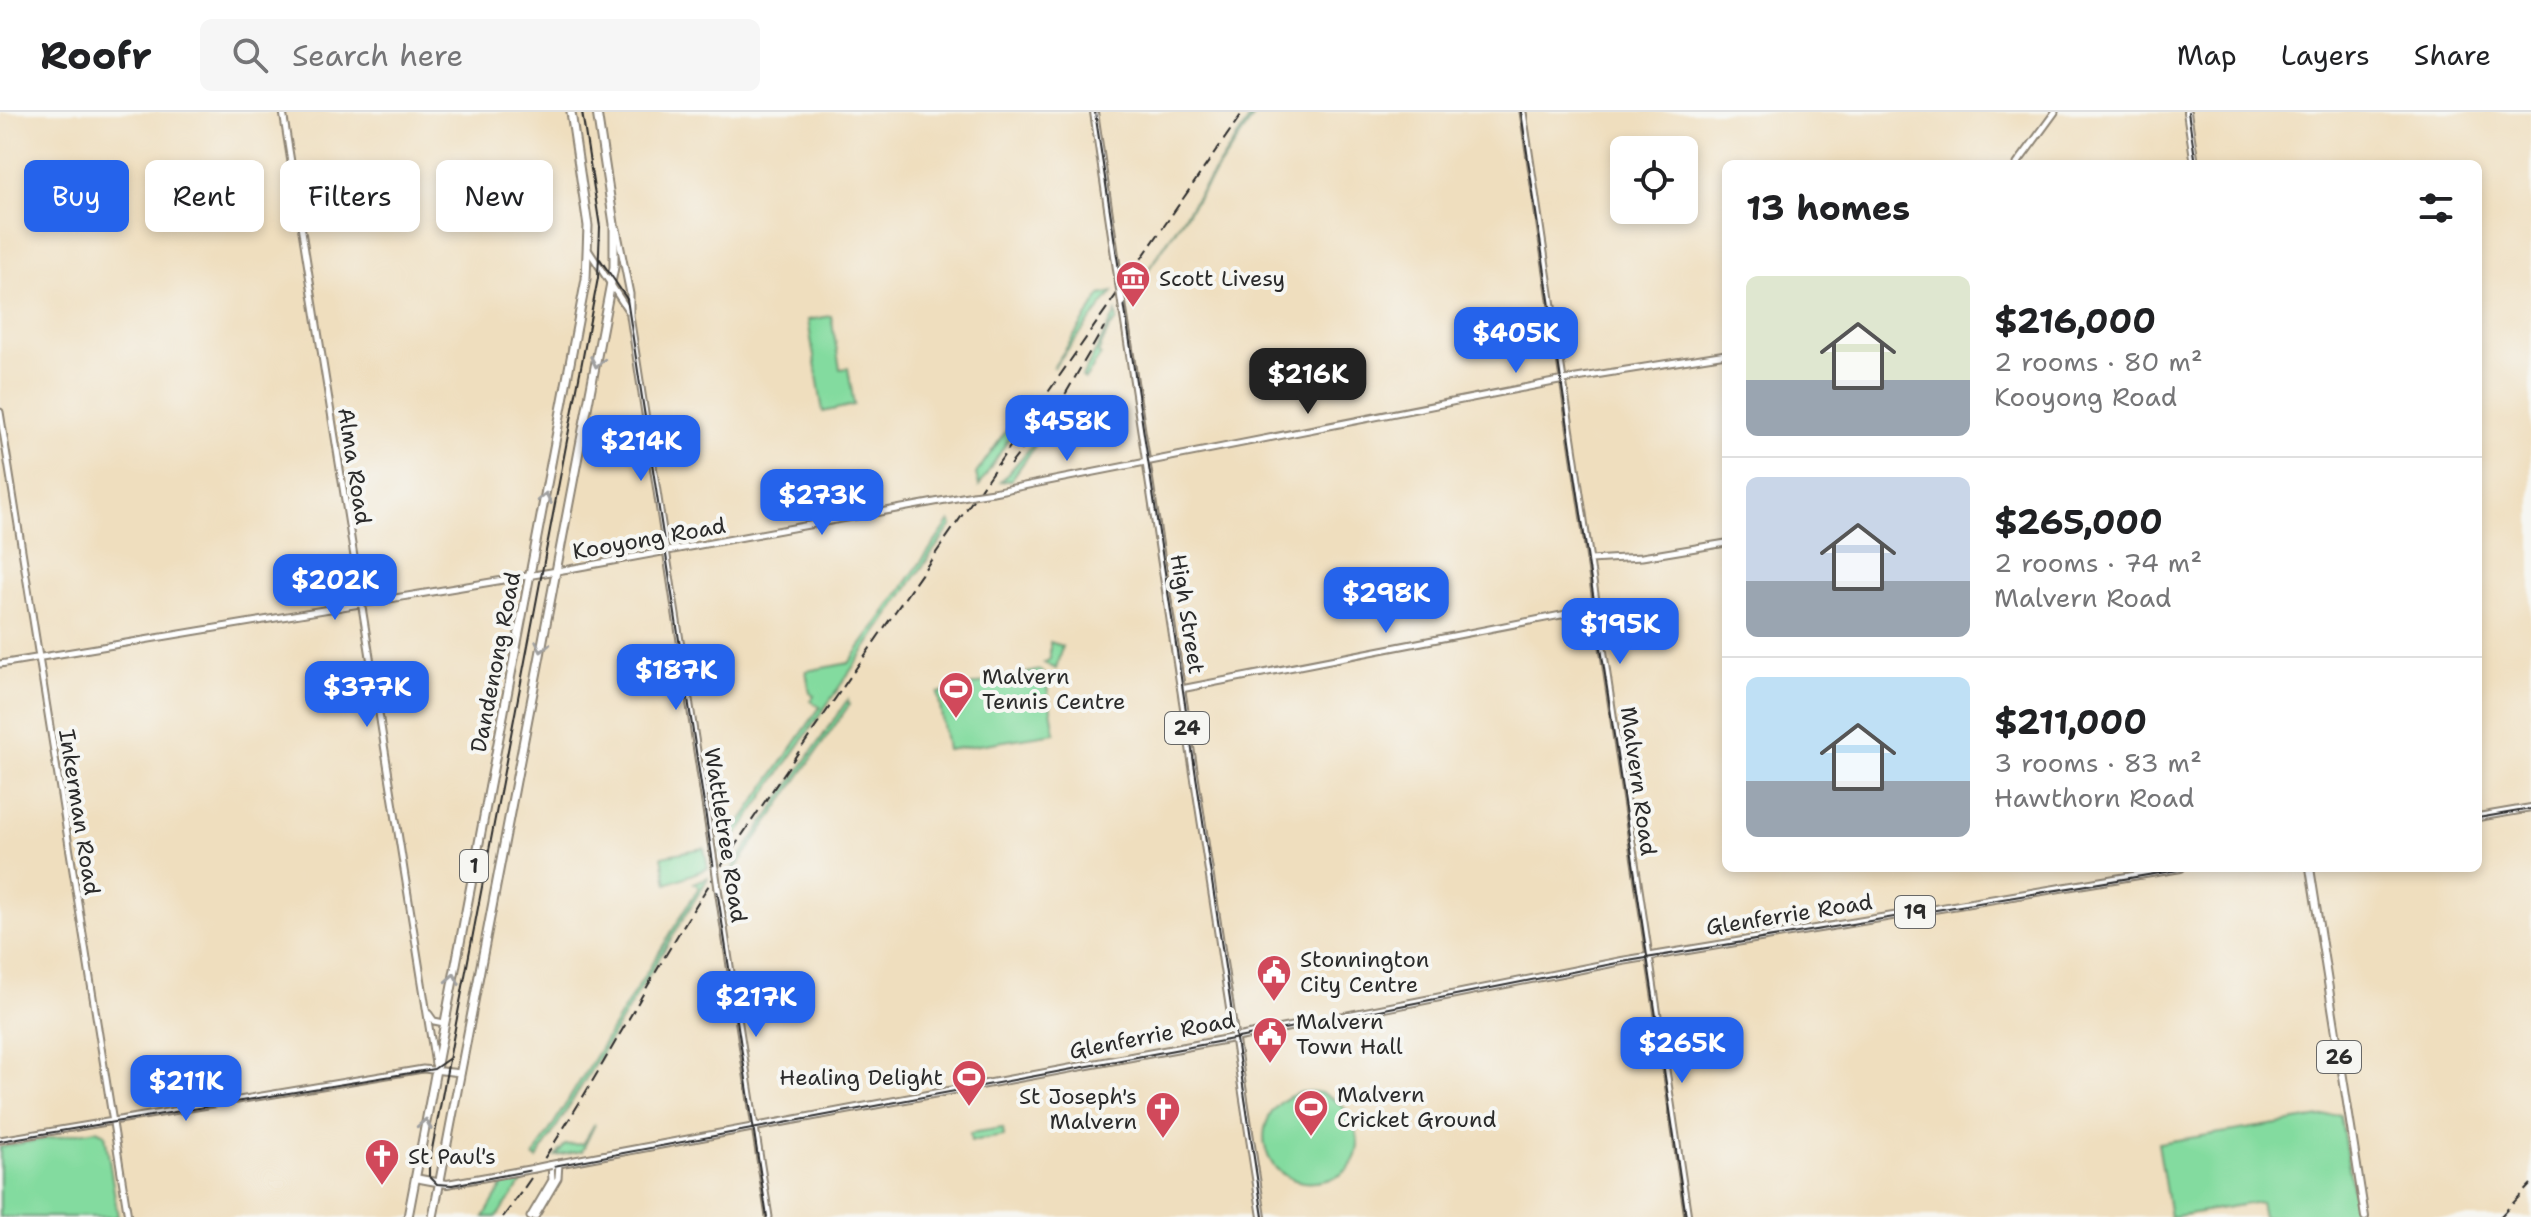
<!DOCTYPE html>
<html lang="en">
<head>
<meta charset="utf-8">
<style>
	:root { --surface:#fff; --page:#f6f6f6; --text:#202124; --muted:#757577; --line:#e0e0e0; --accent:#2563eb }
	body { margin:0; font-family:"Shantell Sans",sans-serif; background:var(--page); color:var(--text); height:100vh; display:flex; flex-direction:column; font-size:30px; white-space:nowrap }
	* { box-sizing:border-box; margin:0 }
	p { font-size:26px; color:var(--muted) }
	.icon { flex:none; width:44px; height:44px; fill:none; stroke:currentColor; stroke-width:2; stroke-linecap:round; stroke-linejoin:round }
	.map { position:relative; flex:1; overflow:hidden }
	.side { position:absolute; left:1722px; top:48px; width:760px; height:712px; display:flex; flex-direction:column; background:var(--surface); border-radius:12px; box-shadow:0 4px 12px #0003 }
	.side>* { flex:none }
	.banner { position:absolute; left:24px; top:48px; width:760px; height:72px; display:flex; gap:16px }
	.controls { position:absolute; left:1610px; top:24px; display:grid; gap:16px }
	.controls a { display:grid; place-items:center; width:88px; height:88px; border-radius:12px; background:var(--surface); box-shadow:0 4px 12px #0003; font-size:40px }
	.price { position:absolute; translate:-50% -68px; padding:0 18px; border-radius:16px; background:var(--accent); color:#fff; font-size:26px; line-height:52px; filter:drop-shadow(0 2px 4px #0008) }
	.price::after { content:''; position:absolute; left:50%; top:48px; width:24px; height:18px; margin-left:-12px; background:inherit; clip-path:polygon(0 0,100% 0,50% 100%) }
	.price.selected { background:#222; color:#fff }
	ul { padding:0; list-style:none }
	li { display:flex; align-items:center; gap:24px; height:200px; padding:0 24px }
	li+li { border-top:2px solid var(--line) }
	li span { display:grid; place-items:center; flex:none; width:224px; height:160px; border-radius:12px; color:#555 }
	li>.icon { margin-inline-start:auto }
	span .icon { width:96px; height:96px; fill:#fffc; stroke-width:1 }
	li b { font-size:34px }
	h2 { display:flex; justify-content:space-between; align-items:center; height:96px; padding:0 24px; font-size:34px }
	.pill { padding:0 28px; border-radius:12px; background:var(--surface); box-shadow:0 4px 12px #0003; font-size:28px; line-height:72px }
	.pill.selected { background:var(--accent); color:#fff }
	header { display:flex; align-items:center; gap:48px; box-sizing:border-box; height:112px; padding:0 40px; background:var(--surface); border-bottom:2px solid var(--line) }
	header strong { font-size:38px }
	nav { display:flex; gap:44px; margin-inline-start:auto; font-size:28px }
	.search { width:560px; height:72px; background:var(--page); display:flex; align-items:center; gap:20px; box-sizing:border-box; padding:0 28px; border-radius:12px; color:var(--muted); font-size:30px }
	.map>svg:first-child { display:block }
	.green { fill:#83db9f; stroke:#578365; stroke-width:2 }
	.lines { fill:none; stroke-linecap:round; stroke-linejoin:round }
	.secondary-casing { stroke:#8d8474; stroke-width:9 }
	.primary-casing { stroke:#8d8474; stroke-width:10 }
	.highway-casing { stroke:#8d8474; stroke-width:11 }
	.secondary { stroke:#fff; stroke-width:5 }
	.primary { stroke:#fff; stroke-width:6 }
	.highway { stroke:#fff; stroke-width:7 }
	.tram { stroke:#2b2b2b; stroke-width:2 }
	.rail { stroke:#2b2b2b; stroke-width:2; stroke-dasharray:12 6; stroke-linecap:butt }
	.secondary-bridge-casing { stroke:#8d8474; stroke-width:9; stroke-linecap:butt }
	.primary-bridge-casing { stroke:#8d8474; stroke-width:10; stroke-linecap:butt }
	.secondary-bridge { stroke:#fff; stroke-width:5 }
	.primary-bridge { stroke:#fff; stroke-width:6 }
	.oneway { stroke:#a0a0a0 }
	.labels { text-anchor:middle; stroke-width:8; stroke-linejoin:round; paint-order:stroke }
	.shield { fill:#f6f6f2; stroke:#686867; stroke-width:2 }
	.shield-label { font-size:20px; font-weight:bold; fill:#2b2b2b }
	.poi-label { font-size:22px; fill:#2b2b2b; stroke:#f6f6f2; text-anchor:start }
	.street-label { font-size:22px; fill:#2b2b2b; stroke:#f6f6f2 }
</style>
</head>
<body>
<header>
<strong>Roofr</strong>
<div class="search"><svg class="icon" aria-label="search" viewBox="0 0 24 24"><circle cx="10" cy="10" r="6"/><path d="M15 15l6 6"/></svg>Search here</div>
<nav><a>Map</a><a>Layers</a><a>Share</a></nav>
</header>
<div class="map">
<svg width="2531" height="1105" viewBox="0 0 2531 1105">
	<rect width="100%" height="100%" fill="#f6f6f2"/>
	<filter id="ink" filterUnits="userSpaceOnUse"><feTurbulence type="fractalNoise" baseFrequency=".0125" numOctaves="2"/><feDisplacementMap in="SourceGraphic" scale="16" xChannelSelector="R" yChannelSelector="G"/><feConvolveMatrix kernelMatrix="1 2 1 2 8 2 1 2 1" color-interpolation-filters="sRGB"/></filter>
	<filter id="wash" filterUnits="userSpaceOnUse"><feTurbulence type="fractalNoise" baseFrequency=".006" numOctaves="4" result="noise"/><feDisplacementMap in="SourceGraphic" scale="32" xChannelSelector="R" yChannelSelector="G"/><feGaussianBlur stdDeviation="1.8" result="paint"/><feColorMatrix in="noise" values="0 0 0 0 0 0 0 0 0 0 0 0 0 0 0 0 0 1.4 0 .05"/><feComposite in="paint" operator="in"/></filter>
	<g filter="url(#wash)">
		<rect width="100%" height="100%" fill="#efdebe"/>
		<!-- green -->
		<path class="green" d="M1254,0H1257L1148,158Z
			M1113,180L1053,256L1101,183Z
			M1116,200L1117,209L1109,217L1098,241L1101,243L1085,267L1082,265Z
			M831,204L840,257L848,256L854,293L823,300L808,208Z
			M1029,286L1031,288L1015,312L1017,314L979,374L976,362Z
			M1052,310L1011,368L1001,370Z
			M950,409L952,413L934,438L721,746L720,740L820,595L811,589L814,584L810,581L806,559L849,551Z
			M1050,530L1062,534L1056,557L1044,551L1050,547Z
			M1040,558L1045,562L1055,621L947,638L938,581Z
			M848,587L849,593L729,766L725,767Z
			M704,736L708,756L667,772L662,744Z
			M708,765V766L537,1047L534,1044L699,775L694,771Z
			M1302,980C1354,972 1384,1054 1327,1068C1260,1086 1239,997 1302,980Z
			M2340,1002L2357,1105H2263L2260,1090L2170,1105L2158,1031Z
			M595,1012L582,1039L556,1044L565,1033L582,1032Z
			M1003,1016L1004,1024L971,1029L970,1021Z
			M96,1018L105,1022L118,1105H0V1035Z
			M526,1066L496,1105H484L504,1071Z"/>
	</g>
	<g filter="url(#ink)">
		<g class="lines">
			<!-- secondary casing -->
			<g class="secondary-casing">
				<path id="secondary" d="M283,0L435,952
					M1523,0L1688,1105
					M2017,52L2055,0
					M617,117L630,182V204L715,756
					M589,139L629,200
					M0,300L128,1105
					M993,380L1564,268L1726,242
					M1590,448L1642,445L1726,431
					M0,552L569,457L973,383
					M1181,577L1597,496
					M718,777L769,1105
					M429,902L434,909L444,911
					M0,1028L423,957L461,961
					M530,1105L552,1068L551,1053
					M535,1105L558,1066L559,1051"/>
			</g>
			<!-- primary casing -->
			<g class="primary-casing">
				<path id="primary" d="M1094,0L1119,171
					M2187,0L2195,52
					M1122,191L1262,1105
					M2478,705L2531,696
					M2310,756L2365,1105
					M551,1053L1244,924L1622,849L2181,756
					M415,1066L447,1072L532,1057"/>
			</g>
			<!-- highway casing -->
			<g class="highway-casing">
				<path id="highway" d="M408,1105L586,167L588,114L571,0
					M433,1105L614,155V112L597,0"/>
			</g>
			<!-- secondary -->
			<use href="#secondary" class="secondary"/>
			<!-- primary -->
			<use href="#primary" class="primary"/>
			<!-- highway -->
			<use href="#highway" class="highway"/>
			<!-- tram -->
			<path class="tram" d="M582,0L600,115L598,166L429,1053V1064L437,1072L452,1073L1233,927L1622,850L2190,756
				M1095,0L1263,1105
				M1521,0L1686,1105
				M2188,0L2196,52
				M600,147L627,187L767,1105
				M2478,706L2531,697
				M0,1029L434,957L451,945"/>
			<!-- rail -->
			<path class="rail" d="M1010,353L1066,281L1104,215
				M503,1105C586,995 645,868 722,753C892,500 1070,251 1243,0
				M2500,1105L2531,1072"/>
			<!-- secondary-bridge casing -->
			<g class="secondary-bridge-casing">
				<path id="secondary-bridge" d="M973,383L993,380
					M715,756L718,777"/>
			</g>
			<!-- primary-bridge casing -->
			<g class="primary-bridge-casing">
				<path id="primary-bridge" d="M1119,171L1122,191
					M532,1057L551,1053"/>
			</g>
			<!-- secondary-bridge -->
			<use href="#secondary-bridge" class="secondary-bridge"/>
			<!-- primary-bridge -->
			<use href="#primary-bridge" class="primary-bridge"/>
		</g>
		<!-- one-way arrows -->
		<defs><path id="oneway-chevron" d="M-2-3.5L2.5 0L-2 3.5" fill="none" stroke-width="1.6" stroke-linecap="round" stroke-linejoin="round" transform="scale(2)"/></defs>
		<g class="oneway">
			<use href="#oneway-chevron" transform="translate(597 250) rotate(101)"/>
			<use href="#oneway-chevron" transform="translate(545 386) rotate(-79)"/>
			<use href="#oneway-chevron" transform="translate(542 535) rotate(101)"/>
			<use href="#oneway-chevron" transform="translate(453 867) rotate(-79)"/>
			<use href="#oneway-chevron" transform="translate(425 1012) rotate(-79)"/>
		</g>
	</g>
	<!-- icons -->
	<defs>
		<g id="museum-pin" transform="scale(1.8)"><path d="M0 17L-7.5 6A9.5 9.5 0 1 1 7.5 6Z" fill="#d1495b" stroke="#f6f6f2"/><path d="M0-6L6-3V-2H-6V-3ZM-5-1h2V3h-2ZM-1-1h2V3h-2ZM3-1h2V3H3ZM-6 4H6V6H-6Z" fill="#fff"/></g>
		<g id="stadium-pin" transform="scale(1.8)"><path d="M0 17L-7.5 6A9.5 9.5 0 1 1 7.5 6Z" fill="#d1495b" stroke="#f6f6f2"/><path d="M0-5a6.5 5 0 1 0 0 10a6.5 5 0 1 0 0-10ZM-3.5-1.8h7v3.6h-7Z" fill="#fff"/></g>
		<g id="civic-pin" transform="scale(1.8)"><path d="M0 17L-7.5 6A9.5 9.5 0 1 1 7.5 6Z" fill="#d1495b" stroke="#f6f6f2"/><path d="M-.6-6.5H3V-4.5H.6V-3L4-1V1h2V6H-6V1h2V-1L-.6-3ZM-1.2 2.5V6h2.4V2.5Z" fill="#fff"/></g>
		<g id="church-pin" transform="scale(1.8)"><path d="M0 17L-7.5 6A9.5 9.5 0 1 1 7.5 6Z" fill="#d1495b" stroke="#f6f6f2"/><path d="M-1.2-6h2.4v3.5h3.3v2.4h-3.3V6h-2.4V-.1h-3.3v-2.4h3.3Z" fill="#fff"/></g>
	</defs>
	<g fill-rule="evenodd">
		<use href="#museum-pin" x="1133" y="166"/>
		<use href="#stadium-pin" x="956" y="577"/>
		<use href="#civic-pin" x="1274" y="860"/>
		<use href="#civic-pin" x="1270" y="922"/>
		<use href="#stadium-pin" x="969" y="965"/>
		<use href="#stadium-pin" x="1311" y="995"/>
		<use href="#church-pin" x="1163" y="997"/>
		<use href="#church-pin" x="382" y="1044"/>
	</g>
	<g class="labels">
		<!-- shield labels -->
		<g class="shield">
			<rect x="1165" y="600" width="44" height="32" rx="6"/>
			<rect x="460" y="738" width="28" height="32" rx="6"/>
			<rect x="1895" y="784" width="40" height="32" rx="6"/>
			<rect x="2317" y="929" width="44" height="32" rx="6"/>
		</g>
		<g class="shield-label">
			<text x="1187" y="623">24</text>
			<text x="474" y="761">1</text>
			<text x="1915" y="807">19</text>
			<text x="2339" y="952">26</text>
		</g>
		<!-- poi labels -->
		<g class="poi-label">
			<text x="1159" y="174">Scott Livesy</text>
			<text x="982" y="572">Malvern<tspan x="982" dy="25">Tennis Centre</tspan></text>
			<text x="1300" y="855">Stonnington<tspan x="1300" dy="25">City Centre</tspan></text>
			<text x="1296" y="917">Malvern<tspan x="1296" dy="25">Town Hall</tspan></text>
			<text x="943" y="973" text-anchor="end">Healing Delight</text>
			<text x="1337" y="990">Malvern<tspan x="1337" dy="25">Cricket Ground</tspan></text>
			<text x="1137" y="992" text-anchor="end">St Joseph's<tspan x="1137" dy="25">Malvern</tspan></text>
			<text x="408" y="1052">St Paul's</text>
		</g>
		<!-- street labels -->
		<g class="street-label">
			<text transform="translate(355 354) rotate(81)" y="8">Alma Road</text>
			<text transform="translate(649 426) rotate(-10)" y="8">Kooyong Road</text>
			<text transform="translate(1188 502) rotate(81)" y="8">High Street</text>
			<text transform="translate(495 550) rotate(-79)" y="8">Dandenong Road</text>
			<text transform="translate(1639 669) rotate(82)" y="8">Malvern Road</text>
			<text transform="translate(80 700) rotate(81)" y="8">Inkerman Road</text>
			<text transform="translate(726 723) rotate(81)" y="8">Wattletree Road</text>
			<text transform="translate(1789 802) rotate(-9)" y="8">Glenferrie Road</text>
			<text transform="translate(1152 923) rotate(-11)" y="8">Glenferrie Road</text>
		</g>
	</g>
</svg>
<div class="controls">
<a><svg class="icon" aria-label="locate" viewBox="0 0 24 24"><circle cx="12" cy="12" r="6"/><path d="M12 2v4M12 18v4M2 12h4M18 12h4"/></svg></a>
</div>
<b class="price" style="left:1516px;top:263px">$405K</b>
<b class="price selected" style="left:1308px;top:304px">$216K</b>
<b class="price" style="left:1067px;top:351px">$458K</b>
<b class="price" style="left:641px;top:371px">$214K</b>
<b class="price" style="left:822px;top:425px">$273K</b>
<b class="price" style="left:335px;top:510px">$202K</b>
<b class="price" style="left:1386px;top:523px">$298K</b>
<b class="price" style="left:1620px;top:554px">$195K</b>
<b class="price" style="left:676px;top:600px">$187K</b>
<b class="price" style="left:367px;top:617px">$377K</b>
<b class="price" style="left:756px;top:927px">$217K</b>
<b class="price" style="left:1682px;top:973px">$265K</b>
<b class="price" style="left:186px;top:1011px">$211K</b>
<div class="banner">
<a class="pill selected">Buy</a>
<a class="pill">Rent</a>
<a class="pill">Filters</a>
<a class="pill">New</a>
</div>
<section class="side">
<h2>13 homes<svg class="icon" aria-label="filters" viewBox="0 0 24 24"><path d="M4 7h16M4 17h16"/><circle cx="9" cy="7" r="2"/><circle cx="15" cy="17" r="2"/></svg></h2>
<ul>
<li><span style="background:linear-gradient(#dfe7d0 65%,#9aa5b1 0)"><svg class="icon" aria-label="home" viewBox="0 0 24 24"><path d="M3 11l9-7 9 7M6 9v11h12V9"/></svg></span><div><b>$216,000</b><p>2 rooms · 80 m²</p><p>Kooyong Road</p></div></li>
<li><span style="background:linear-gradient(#c9d6e8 65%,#9aa5b1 0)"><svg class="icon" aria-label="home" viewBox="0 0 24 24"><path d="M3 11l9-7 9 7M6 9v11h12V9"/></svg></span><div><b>$265,000</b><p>2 rooms · 74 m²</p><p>Malvern Road</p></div></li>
<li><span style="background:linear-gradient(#bfe0f5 65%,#9aa5b1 0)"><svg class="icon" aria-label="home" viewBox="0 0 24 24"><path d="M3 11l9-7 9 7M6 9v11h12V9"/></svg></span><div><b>$211,000</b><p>3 rooms · 83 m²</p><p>Hawthorn Road</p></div></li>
</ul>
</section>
</div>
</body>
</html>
